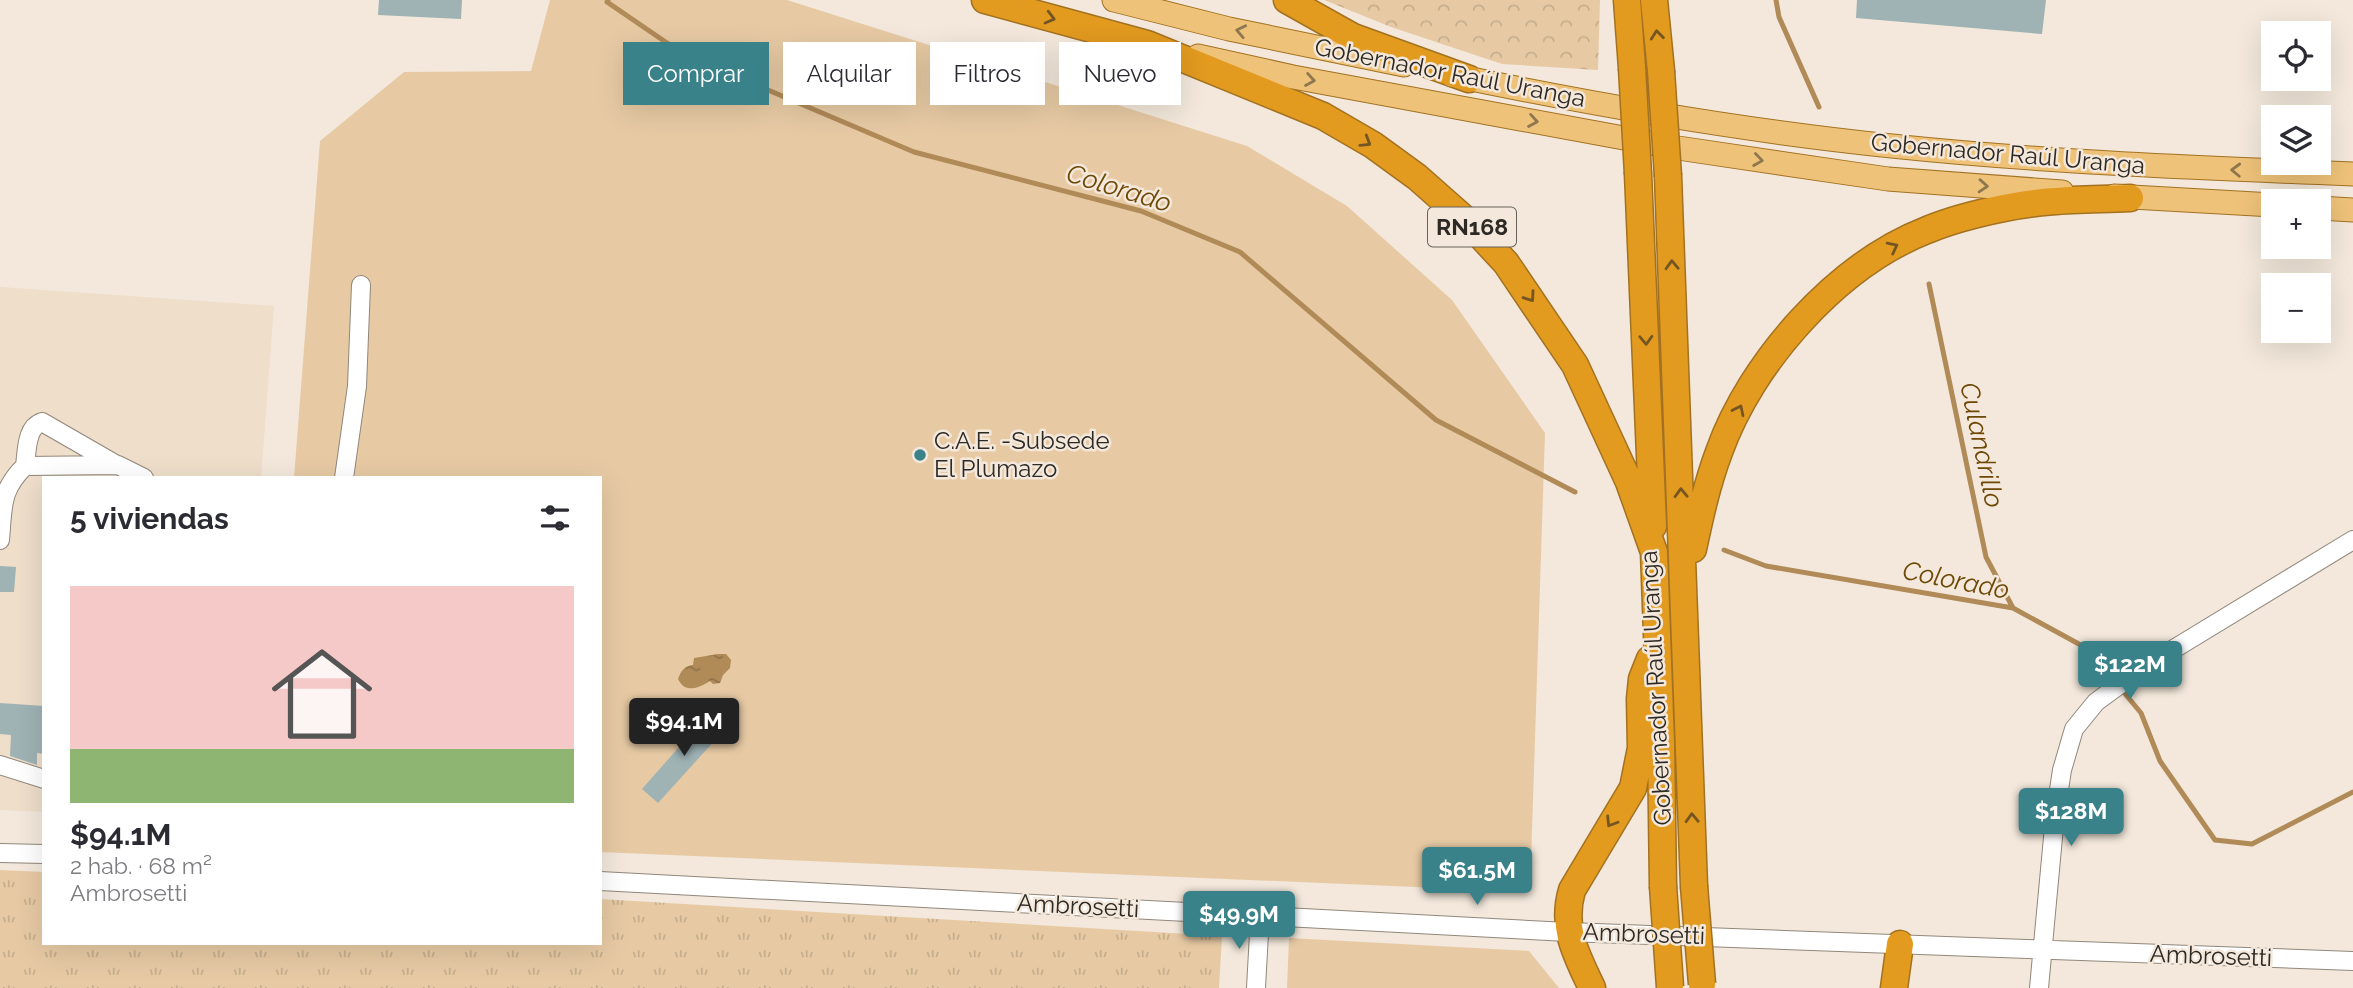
<!DOCTYPE html>
<html lang="es">
<head>
<meta charset="utf-8">
<style>
	:root { --surface:#fff; --page:#f7f7f7; --text:#2b2b33; --muted:#7c7c81; --line:#e1e1e2; --accent:#3a8289 }
	body { margin:0; font-family:Raleway,sans-serif; background:var(--page); color:var(--text); height:100vh; display:flex; flex-direction:column; font-size:26px; white-space:nowrap }
	* { box-sizing:border-box; margin:0 }
	p { font-size:23px; color:var(--muted) }
	.icon { flex:none; width:38px; height:38px; fill:none; stroke:currentColor; stroke-width:2; stroke-linecap:round; stroke-linejoin:round }
	.map { position:relative; flex:1; overflow:hidden }
	.drawer { position:absolute; left:42px; top:476px; width:560px; height:469px; display:flex; flex-direction:column; background:var(--surface); border-radius:0px; box-shadow:0 7px 28px #0002 }
	.drawer>* { flex:none }
	.guide { position:absolute; left:623px; top:42px; width:665px; height:63px; display:flex; gap:14px }
	.tools { position:absolute; left:2261px; top:21px; display:grid; gap:14px }
	.tools a { display:grid; place-items:center; width:70px; height:70px; border-radius:0px; background:var(--surface); box-shadow:0 7px 28px #0002; font-size:35px }
	.price { position:absolute; translate:-50% -60px; padding:0 16px; border-radius:7px; background:var(--accent); color:#fff; font-size:23px; line-height:46px; filter:drop-shadow(0 2px 4px #0008) }
	.price::after { content:''; position:absolute; left:50%; top:42px; width:21px; height:16px; margin-left:-10px; background:inherit; clip-path:polygon(0 0,100% 0,50% 100%) }
	.price.active { background:#222; color:#fff }
	ul { padding:0; list-style:none }
	li { display:grid; align-content:center; gap:14px; height:371px; padding:0 28px }
	li+li { border-top:2px solid var(--line) }
	li span { display:grid; place-items:center; height:217px; border-radius:0px; color:#555 }
	li>.icon { margin-inline-start:auto }
	span .icon { width:126px; height:126px; fill:#fffc; stroke-width:1 }
	li b { font-size:30px }
	h2 { display:flex; justify-content:space-between; align-items:center; height:84px; padding:0 28px; font-size:30px }
	.tag { padding:0 24px; border-radius:0px; background:var(--surface); box-shadow:0 7px 28px #0002; font-size:24px; line-height:63px }
	.tag.active { background:var(--accent); color:#fff }
	.map>svg:first-child { display:block }
	.built { fill:#eedeca }
	.grass { fill:url(#grass-tufts) }
	.park { fill:url(#park-crowns) }
	.garden { fill:#e7caa4 }
	.water { fill:url(#water-ripples) }
	.lines { fill:none; stroke-linecap:round; stroke-linejoin:round }
	.stream { stroke:#b08a57; stroke-width:5 }
	.building { fill:#9fb2b4 }
	.minor-casing { stroke:#91877b; stroke-width:20 }
	.major-casing { stroke:#a37221; stroke-width:25 }
	.highway-casing { stroke:#a37221; stroke-width:29 }
	.minor { stroke:#fff; stroke-width:18 }
	.major { stroke:#eec279; stroke-width:23 }
	.highway { stroke:#e29a1f; stroke-width:26 }
	.highway-bridge-casing { stroke:#a37221; stroke-width:29; stroke-linecap:butt }
	.highway-bridge { stroke:#e29a1f; stroke-width:26 }
	.oneway { stroke:#755622 }
	.oneway2 { stroke:#8e764e }
	.poi-dot { fill:#3a8289; stroke:#f3e8db; stroke-width:2.5 }
	.labels { text-anchor:middle; stroke-width:5; stroke-linejoin:round; paint-order:stroke }
	.shield { fill:#f3e8db; stroke:#68625b; stroke-width:2 }
	.shield-label { font-size:23px; font-weight:bold; fill:#2d2924 }
	.street-label { font-size:24px; fill:#2d2924; stroke:#f3e8db }
	.poi-label { font-size:24px; fill:#2d2924; stroke:#f3e8db; text-anchor:start }
	.water-label { font-size:26px; font-style:italic; fill:#6e4805; stroke:#f3e8db }
</style>
</head>
<body>
<div class="map">
<svg width="2353" height="988" viewBox="0 0 2353 988">
	<defs>
		<pattern id="grass-tufts" width="24" height="20" patternUnits="userSpaceOnUse" patternTransform="scale(1.75)"><rect width="24" height="20" fill="#e7caa4"/><path d="M3 7l-1-3M5 7V3M7 7l1-3M15 17l-1-3M17 17v-4M19 17l1-3" fill="none" stroke="#c6ae8d"/></pattern>
		<pattern id="park-crowns" width="20" height="18" patternUnits="userSpaceOnUse" patternTransform="scale(1.75)"><rect width="20" height="18" fill="#e7caa4"/><path d="M2 6a3 3 0 1 1 6 0M12 15a3 3 0 1 1 6 0" fill="none" stroke="#c6ae8d"/></pattern>
		<pattern id="water-ripples" width="26" height="14" patternUnits="userSpaceOnUse" patternTransform="scale(1.75)"><rect width="26" height="14" fill="#b08a57"/><path d="M2 4q2-2 4 0t4 0M15 11q2-2 4 0t4 0" fill="none" stroke="#907148"/></pattern>
	</defs>
	<rect width="100%" height="100%" fill="#f3e8db"/>
	<!-- built -->
	<path class="built" d="M0,287L274,306L261,478H44V812L0,810Z"/>
	<!-- grass -->
	<path class="grass" d="M0,870L44,872V943H600V899L1222,936L1219,988H0Z"/>
	<!-- park -->
	<path class="park" d="M1324,0H1600L1598,70L1502,64L1391,27Z"/>
	<!-- garden -->
	<path class="garden" d="M550,0H787L1247,146L1347,206L1452,300L1545,433L1530,892L600,852V478H294L320,141L404,72L531,71Z
		M1289,938L1529,951L1559,988H1287Z"/>
	<!-- water -->
	<path class="water" d="M718,654H726L731,660L730,668L723,675L720,683L713,684L710,681C699,688 685,694 678,679C681,671 684,666 693,665L694,658Z"/>
	<g class="lines">
		<!-- stream -->
		<path class="stream" d="M608,0L607,2L667,43L768,90L914,152L1141,211L1240,252L1436,420L1575,492
			M1776,0L1779,17L1819,107
			M1929,284L1986,557L2013,608
			M1724,550L1766,566L2013,608L2088,649L2141,713L2160,761L2215,840L2252,844L2353,792"/>
	</g>
	<!-- building -->
	<path class="building" d="M379,0H462L461,19L378,15Z
		M1857,0H2046L2042,34L1856,18Z
		M0,566L16,567L14,592H0Z
		M0,703L44,706V754L37,753V765L10,756L11,735L0,734Z
		M709,713L726,728L658,803L642,789Z"/>
	<g class="lines">
		<!-- minor casing -->
		<g class="minor-casing">
			<path id="minor" d="M25,466C27,451 26,427 42,422L115,464
				M344,478L357,386L361,285
				M0,540C3,508 0,490 25,466L118,465L144,478
				M0,765L44,779
				M0,853L44,854
				M600,881L1568,932L2353,961
				M1256,988L1260,915
				M2039,988L2055,816L2062,770L2074,729L2096,702L2141,669L2353,540"/>
		</g>
		<!-- major casing -->
		<g class="major-casing">
			<path id="major" d="M1114,0L1229,29L1404,65
				M1198,56L1293,77L1678,148L1888,179L2062,192
				M1452,75C1595,105 1746,131 1892,146C2045,162 2199,168 2353,174
				M2114,196L2273,205
				M2319,208L2353,210"/>
		</g>
		<!-- highway casing -->
		<g class="highway-casing">
			<path id="highway" d="M985,0L1147,44L1323,116L1373,145L1417,177L1468,222L1506,263L1575,365L1629,482L1654,552L1661,744L1663,886
				M1287,0L1353,37L1469,79
				M1627,0L1632,68
				M1654,0L1661,71
				M1638,174L1653,526
				M1668,176L1694,886
				M1693,549C1700,516 1707,484 1719,452C1751,362 1837,265 1927,230C1951,220 1979,213 2004,208C2045,199 2089,200 2130,198
				M1592,988C1576,954 1561,928 1572,890L1633,788L1641,748L1640,699L1642,679L1650,659
				M1894,988L1900,944"/>
		</g>
		<!-- minor -->
		<use href="#minor" class="minor"/>
		<!-- major -->
		<use href="#major" class="major"/>
		<!-- highway -->
		<use href="#highway" class="highway"/>
		<!-- highway-bridge casing -->
		<g class="highway-bridge-casing">
			<path id="highway-bridge" d="M1632,68L1638,174
				M1661,71L1668,176
				M1663,886L1670,987
				M1694,886L1702,984"/>
		</g>
		<!-- highway-bridge -->
		<use href="#highway-bridge" class="highway-bridge"/>
	</g>
	<!-- one-way arrows -->
	<defs><path id="oneway-chevron" d="M-2-3.5L2.5 0L-2 3.5" fill="none" stroke-width="1.6" stroke-linecap="round" stroke-linejoin="round" transform="scale(1.75)"/></defs>
	<g class="oneway">
		<use href="#oneway-chevron" transform="translate(1050 18) rotate(15)"/>
		<use href="#oneway-chevron" transform="translate(1657 35) rotate(-96)"/>
		<use href="#oneway-chevron" transform="translate(1366 142) rotate(32)"/>
		<use href="#oneway-chevron" transform="translate(1893 247) rotate(-27)"/>
		<use href="#oneway-chevron" transform="translate(1672 265) rotate(-92)"/>
		<use href="#oneway-chevron" transform="translate(1530 297) rotate(55)"/>
		<use href="#oneway-chevron" transform="translate(1646 340) rotate(88)"/>
		<use href="#oneway-chevron" transform="translate(1739 410) rotate(-64)"/>
		<use href="#oneway-chevron" transform="translate(1681 493) rotate(-92)"/>
		<use href="#oneway-chevron" transform="translate(1692 818) rotate(-92)"/>
		<use href="#oneway-chevron" transform="translate(1611 822) rotate(122)"/>
	</g>
	<g class="oneway2">
		<use href="#oneway-chevron" transform="translate(1241 31) rotate(-168)"/>
		<use href="#oneway-chevron" transform="translate(1310 80) rotate(10)"/>
		<use href="#oneway-chevron" transform="translate(1533 121) rotate(10)"/>
		<use href="#oneway-chevron" transform="translate(1758 160) rotate(8)"/>
		<use href="#oneway-chevron" transform="translate(2236 170) rotate(-178)"/>
		<use href="#oneway-chevron" transform="translate(1983 186) rotate(4)"/>
	</g>
	<!-- markers -->
	<circle class="poi-dot" cx="920" cy="455" r="7"/>
	<g class="labels">
		<!-- shield labels -->
		<rect class="shield" x="1428" y="207.5" width="88" height="39" rx="5"/>
		<g class="shield-label">
			<text x="1472" y="235">RN168</text>
		</g>
		<!-- street labels -->
		<g class="street-label">
			<text transform="translate(1450 73) rotate(11)" y="8">Gobernador Raúl Uranga</text>
			<text transform="translate(2008 154) rotate(5)" y="8">Gobernador Raúl Uranga</text>
			<text transform="translate(1656 688) rotate(-93)" y="8">Gobernador Raúl Uranga</text>
			<text transform="translate(1078 906) rotate(3)" y="8">Ambrosetti</text>
			<text transform="translate(1644 934) rotate(2)" y="8">Ambrosetti</text>
			<text transform="translate(2211 956) rotate(2)" y="8">Ambrosetti</text>
		</g>
		<!-- poi labels -->
		<g class="poi-label">
			<text x="934" y="449">C.A.E. -Subsede<tspan x="934" dy="28">El Plumazo</tspan></text>
		</g>
		<!-- water labels -->
		<g class="water-label">
			<text transform="translate(1119 188) rotate(17)" y="9">Colorado</text>
			<text transform="translate(1982 445) rotate(78)" y="9">Culandrillo</text>
			<text transform="translate(1956 580) rotate(11)" y="9">Colorado</text>
		</g>
	</g>
</svg>
<div class="tools">
<a><svg class="icon" aria-label="locate" viewBox="0 0 24 24"><circle cx="12" cy="12" r="6"/><path d="M12 2v4M12 18v4M2 12h4M18 12h4"/></svg></a>
<a><svg class="icon" aria-label="layers" viewBox="0 0 24 24"><path d="M12 4l9 5-9 5-9-5zM3 14l9 5 9-5"/></svg></a>
<a>+</a>
<a>−</a>
</div>
<b class="price" style="left:2130px;top:701px">$122M</b>
<b class="price active" style="left:684px;top:758px">$94.1M</b>
<b class="price" style="left:2071px;top:848px">$128M</b>
<b class="price" style="left:1477px;top:907px">$61.5M</b>
<b class="price" style="left:1239px;top:951px">$49.9M</b>
<div class="guide">
<a class="tag active">Comprar</a>
<a class="tag">Alquilar</a>
<a class="tag">Filtros</a>
<a class="tag">Nuevo</a>
</div>
<section class="drawer">
<h2>5 viviendas<svg class="icon" aria-label="filters" viewBox="0 0 24 24"><path d="M4 7h16M4 17h16"/><circle cx="9" cy="7" r="2"/><circle cx="15" cy="17" r="2"/></svg></h2>
<ul>
<li><span style="background:linear-gradient(#f6c9c9 75%,#8fb573 0)"><svg class="icon" aria-label="home" viewBox="0 0 24 24"><path d="M3 11l9-7 9 7M6 9v11h12V9"/></svg></span><div><b>$94.1M</b><p>2 hab. · 68 m²</p><p>Ambrosetti</p></div></li>
</ul>
</section>
</div>
</body>
</html>
